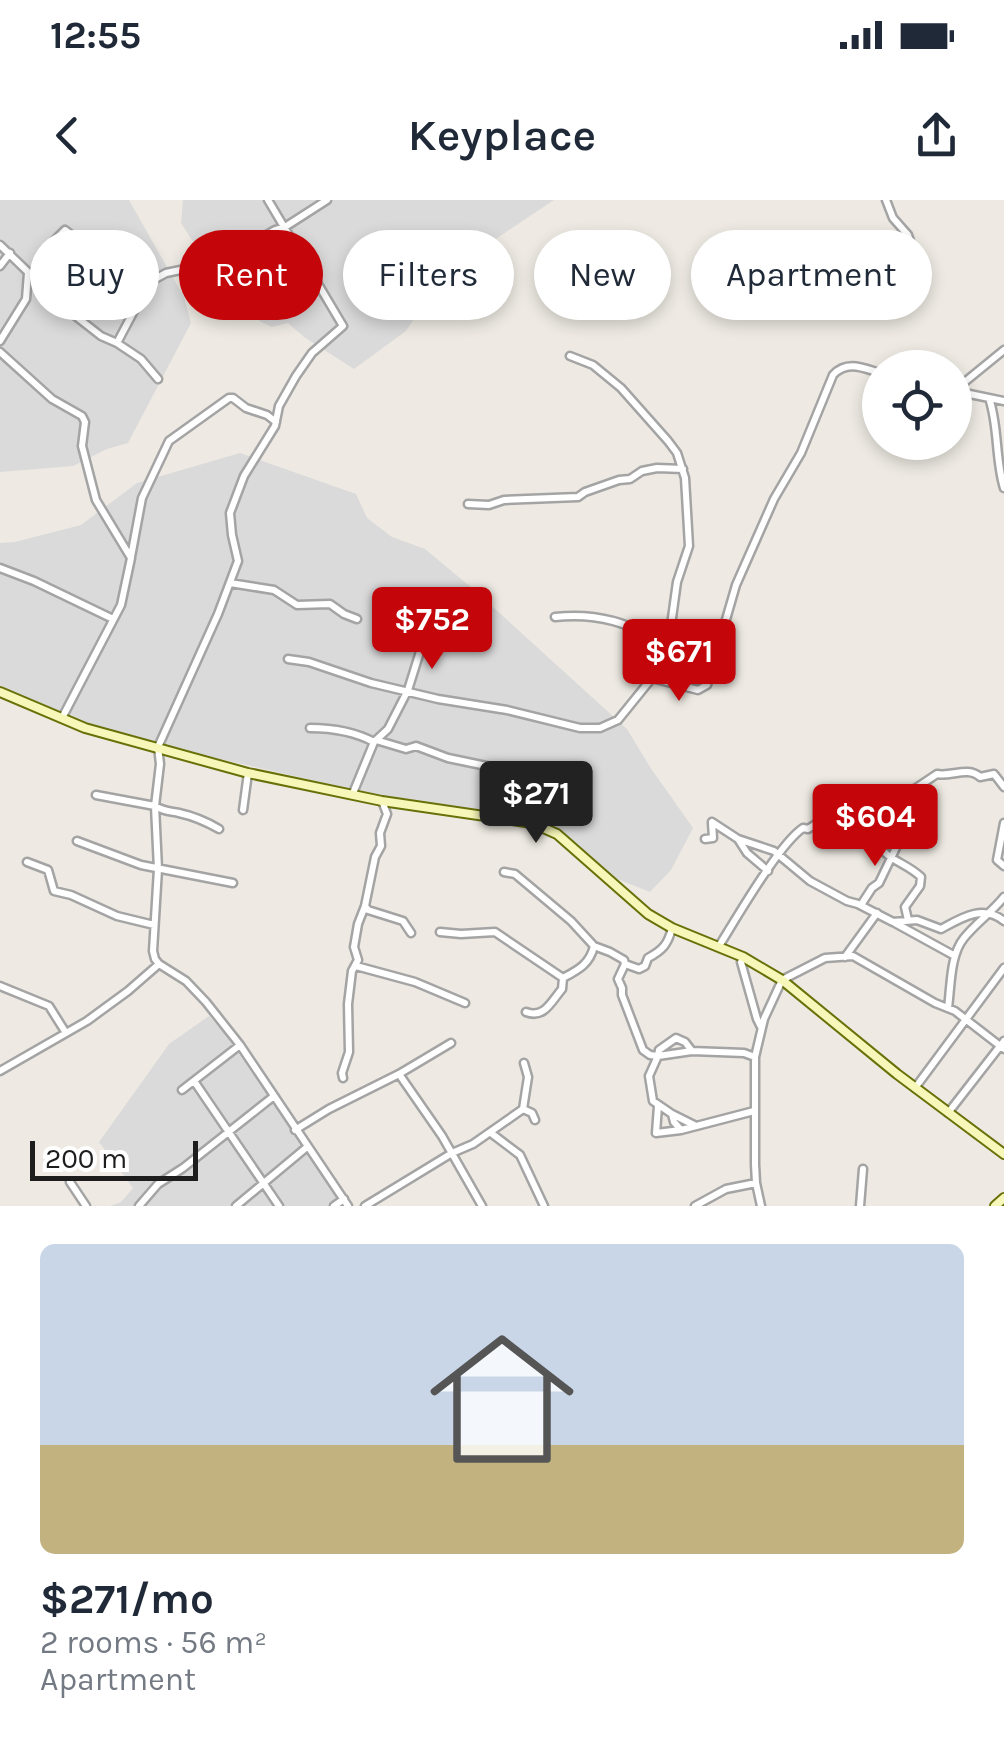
<!DOCTYPE html>
<html lang="en">
<head>
<meta charset="utf-8">
<style>
	:root { --surface:#fff; --page:#f2f2f3; --text:#1f2937; --muted:#747a83; --accent:#c4060b }
	body { margin:0; font-family:Karla,sans-serif; background:var(--page); color:var(--text); height:100vh; display:flex; flex-direction:column; font-size:38px; white-space:nowrap }
	* { box-sizing:border-box; margin:0 }
	p { font-size:32px; color:var(--muted) }
	.icon { flex:none; width:55px; height:55px; fill:none; stroke:currentColor; stroke-width:2; stroke-linecap:round; stroke-linejoin:round }
	.map { position:relative; height:1006px; overflow:hidden }
	.side { display:flex; flex-direction:column; background:var(--surface); flex:1 }
	.side>* { flex:none }
	.banner { position:absolute; left:30px; top:30px; width:945px; height:90px; display:flex; gap:20px }
	.buttons { position:absolute; left:862px; top:150px; display:grid; gap:20px }
	.buttons a { display:grid; place-items:center; width:110px; height:110px; border-radius:50%; background:var(--surface); box-shadow:0 5px 15px #0003; font-size:50px }
	.scale { position:absolute; left:30px; bottom:25px; width:168px; box-sizing:border-box; padding-left:10px; border:5px solid #1d1d1d; border-top:0; font-size:28px; line-height:35px; white-space:nowrap; color:#1d1d1d; -webkit-text-stroke:8px #fff; paint-order:stroke }
	.price { position:absolute; translate:-50% -85px; padding:0 22px; border-radius:10px; background:var(--accent); color:#fff; font-size:32px; line-height:65px; filter:drop-shadow(0 2px 5px #0008) }
	.price::after { content:''; position:absolute; left:50%; top:60px; width:30px; height:22px; margin-left:-15px; background:inherit; clip-path:polygon(0 0,100% 0,50% 100%) }
	.price.active { background:#222; color:#fff }
	ul { padding:0; list-style:none }
	li { display:grid; align-content:center; gap:20px; height:530px; padding:0 40px }
	li span { display:grid; place-items:center; height:310px; border-radius:15px; color:#555 }
	li>.icon { margin-inline-start:auto }
	span .icon { width:180px; height:180px; fill:#fffc; stroke-width:1 }
	li b { font-size:42px }
	.tag { padding:0 35px; border-radius:45px; background:var(--surface); box-shadow:0 5px 15px #0003; font-size:35px; line-height:90px }
	.tag.active { background:var(--accent); color:#fff }
	.status { display:flex; justify-content:space-between; align-items:center; height:70px; padding:0 50px; background:var(--surface); direction:ltr }
	.status svg { height:28px; fill:currentColor }
	header { display:flex; justify-content:space-between; align-items:center; height:130px; padding:0 40px; background:var(--surface); font-size:45px; font-weight:600 }
	.map>svg:first-child { display:block }
	.residential { fill:#dbdada }
	.lines { fill:none; stroke-linecap:round; stroke-linejoin:round }
	.street-casing { stroke:#a4a4a4; stroke-width:11 }
	.secondary-casing { stroke:#687108; stroke-width:12 }
	.street { stroke:#fff; stroke-width:6 }
	.secondary { stroke:#f6f7b8; stroke-width:8 }
</style>
</head>
<body>
<div class="status"><b>12:55</b><svg viewBox="0 0 49 12"><path d="M0 12V9h3v3zM5 12V6h3v6zM10 12V3h3v9zM15 12V0h3v12zM26 1h20v11H26zM47 4h2v5h-2z"/></svg></div>
<header><svg class="icon" aria-label="back" viewBox="0 0 24 24"><path d="M15 5l-7 7 7 7"/></svg>Keyplace<svg class="icon" aria-label="share" viewBox="0 0 24 24"><path d="M12 15V3M7 8l5-5 5 5M5 13v7h14v-7"/></svg></header>
<div class="map">
<svg width="1004" height="1006" viewBox="0 0 1004 1006">
	<rect width="100%" height="100%" fill="#eeeae3"/>
	<!-- residential -->
	<path class="residential" d="M0,0H129L184,97L191,123L128,243L107,249L73,266L0,272Z
		M183,0H554L442,75L406,131L354,169L304,137L288,123L272,127L261,122L221,85L181,23Z
		M240,253L356,294L367,318L392,337L425,349L472,388L627,529L650,567L693,628L671,670L650,692L605,674L565,635L533,619L394,599L121,536L0,489V343L15,342L81,325L137,283Z
		M209,816L226,835L343,1006H110L121,1002L133,988L99,942L169,844Z"/>
	<g class="lines">
		<!-- street casing -->
		<g class="street-casing">
			<path id="street" d="M268,0L343,126L312,153L296,176L279,206L275,226L244,276L230,313L232,335L238,361L218,414L158,547L160,564L155,606L158,669L153,751L155,759L159,764L186,781L206,802L240,845L348,1006
				M886,0L893,18L908,35L911,44L903,72L900,109
				M0,45L28,72L35,76L54,41L65,30L91,50
				M0,66L10,53
				M35,76L40,85L55,100L101,136L117,143L141,159L158,179
				M0,141L26,99L28,73
				M117,143L136,107L155,79L166,73L219,62L275,30L285,27L327,0
				M0,152L52,199L82,216L85,222L82,246L96,300L131,358L121,405L62,518
				M955,187L961,185L1004,150
				M955,191L1004,201
				M989,198C999,227 995,259 1004,288
				M468,304L489,305L504,300L578,297L585,292L619,280L630,279L642,271L657,268L683,269
				M131,357L142,298L169,241L229,198H233L246,208L267,215L276,222
				M0,368L34,381L113,419
				M230,383L274,390L297,405L330,404L344,414L357,419
				M555,417C600,412 628,424 667,443
				M288,459L309,462L371,483L438,499L507,510L580,528H600L618,520L652,478L662,460L671,425L677,382L689,346L685,278L677,253L668,241L621,188L593,165L570,156
				M652,478L698,490L707,485L736,385L774,299L801,253L833,175C847,160 863,168 880,173
				M310,528C331,528 355,532 374,542
				M376,540L406,549L416,546L448,558L496,568L515,583L523,593L532,623
				M353,593L374,542L388,529L408,490L423,442L428,435L438,406
				M96,595L155,606C163,611 169,611 179,613C193,616 207,622 219,629
				M243,610L248,573
				M712,622L738,639L747,653L768,671
				M1004,623L997,660L1004,666
				M705,639L713,638L712,623
				M738,639L774,651L810,681L847,701L858,704L893,722L917,720L941,729C961,718 983,704 1004,721
				M77,641L141,665L233,683
				M27,662L48,670L54,691L71,695L117,716L154,725
				M504,672L515,674L571,721L594,746L610,752L624,760L625,764L618,779L622,788V795L643,850L650,855L658,856L659,850L676,838L685,842L692,851L744,853L755,857
				M861,705L872,688L879,683L905,629L900,620L889,611V606L937,574C951,577 968,566 980,577L994,574L1004,587
				M365,706L368,710L403,721L411,733
				M895,723L955,756
				M440,732L461,734L495,732L563,778C578,770 590,764 594,746
				M719,746C736,719 779,644 803,628L808,629L819,622L831,625L855,640L874,636C885,662 903,660 921,677L920,686L905,707L908,720
				M743,757L741,762L757,819L761,827
				M845,757L877,713
				M625,764L639,769L645,766L648,758C663,750 668,744 672,728
				M356,766L415,782L465,803
				M0,786L49,806L66,833
				M948,808C951,786 950,755 964,738C976,723 991,713 1004,697
				M526,812C544,819 551,802 562,789L563,778
				M692,851L658,856L649,876L653,901L672,914L674,922L681,930L754,911
				M0,871L87,821L128,791L159,764
				M399,874L442,936L482,1006
				M343,878L342,873L349,852L348,804L352,771L358,760L354,747L358,724L365,706L375,657L381,646L380,633L387,614L382,601
				M194,881L279,1006
				M915,888L1004,768
				M182,890L240,845
				M658,906L656,933L681,930
				M523,909L532,913L535,920
				M948,913L1004,841
				M672,914L694,925
				M295,930L329,909L399,874L451,843
				M491,933L520,955L544,1006
				M70,982L86,1006
				M139,1006L158,984L183,968L274,896
				M236,1006L307,947
				M334,1006L344,999
				M365,1006L452,953L473,944L523,909L528,877L524,863
				M695,1006L726,989L756,983
				M761,1006L756,983L755,964V857L764,819L782,780L825,758L853,756L935,803L955,811L1004,849
				M860,1006L863,969"/>
		</g>
		<!-- secondary casing -->
		<g class="secondary-casing">
			<path id="secondary" d="M0,492L85,528L248,573L382,601L532,623L557,634L648,714L672,728L743,757L782,780L897,874L1004,954
				M995,1006L1004,998"/>
		</g>
		<!-- street -->
		<use href="#street" class="street"/>
		<!-- secondary -->
		<use href="#secondary" class="secondary"/>
	</g>
</svg>
<div class="buttons">
<a><svg class="icon" aria-label="locate" viewBox="0 0 24 24"><circle cx="12" cy="12" r="6"/><path d="M12 2v4M12 18v4M2 12h4M18 12h4"/></svg></a>
</div>
<div class="scale">200 m</div>
<b class="price" style="left:432px;top:472px">$752</b>
<b class="price" style="left:679px;top:504px">$671</b>
<b class="price active" style="left:536px;top:646px">$271</b>
<b class="price" style="left:875px;top:669px">$604</b>
<div class="banner">
<a class="tag">Buy</a>
<a class="tag active">Rent</a>
<a class="tag">Filters</a>
<a class="tag">New</a>
<a class="tag">Apartment</a>
</div>
</div>
<section class="side">
<ul>
<li><span style="background:linear-gradient(#c9d6e8 65%,#c2b280 0)"><svg class="icon" aria-label="home" viewBox="0 0 24 24"><path d="M3 11l9-7 9 7M6 9v11h12V9"/></svg></span><div><b>$271/mo</b><p>2 rooms · 56 m²</p><p>Apartment</p></div></li>
</ul>
</section>
</body>
</html>
